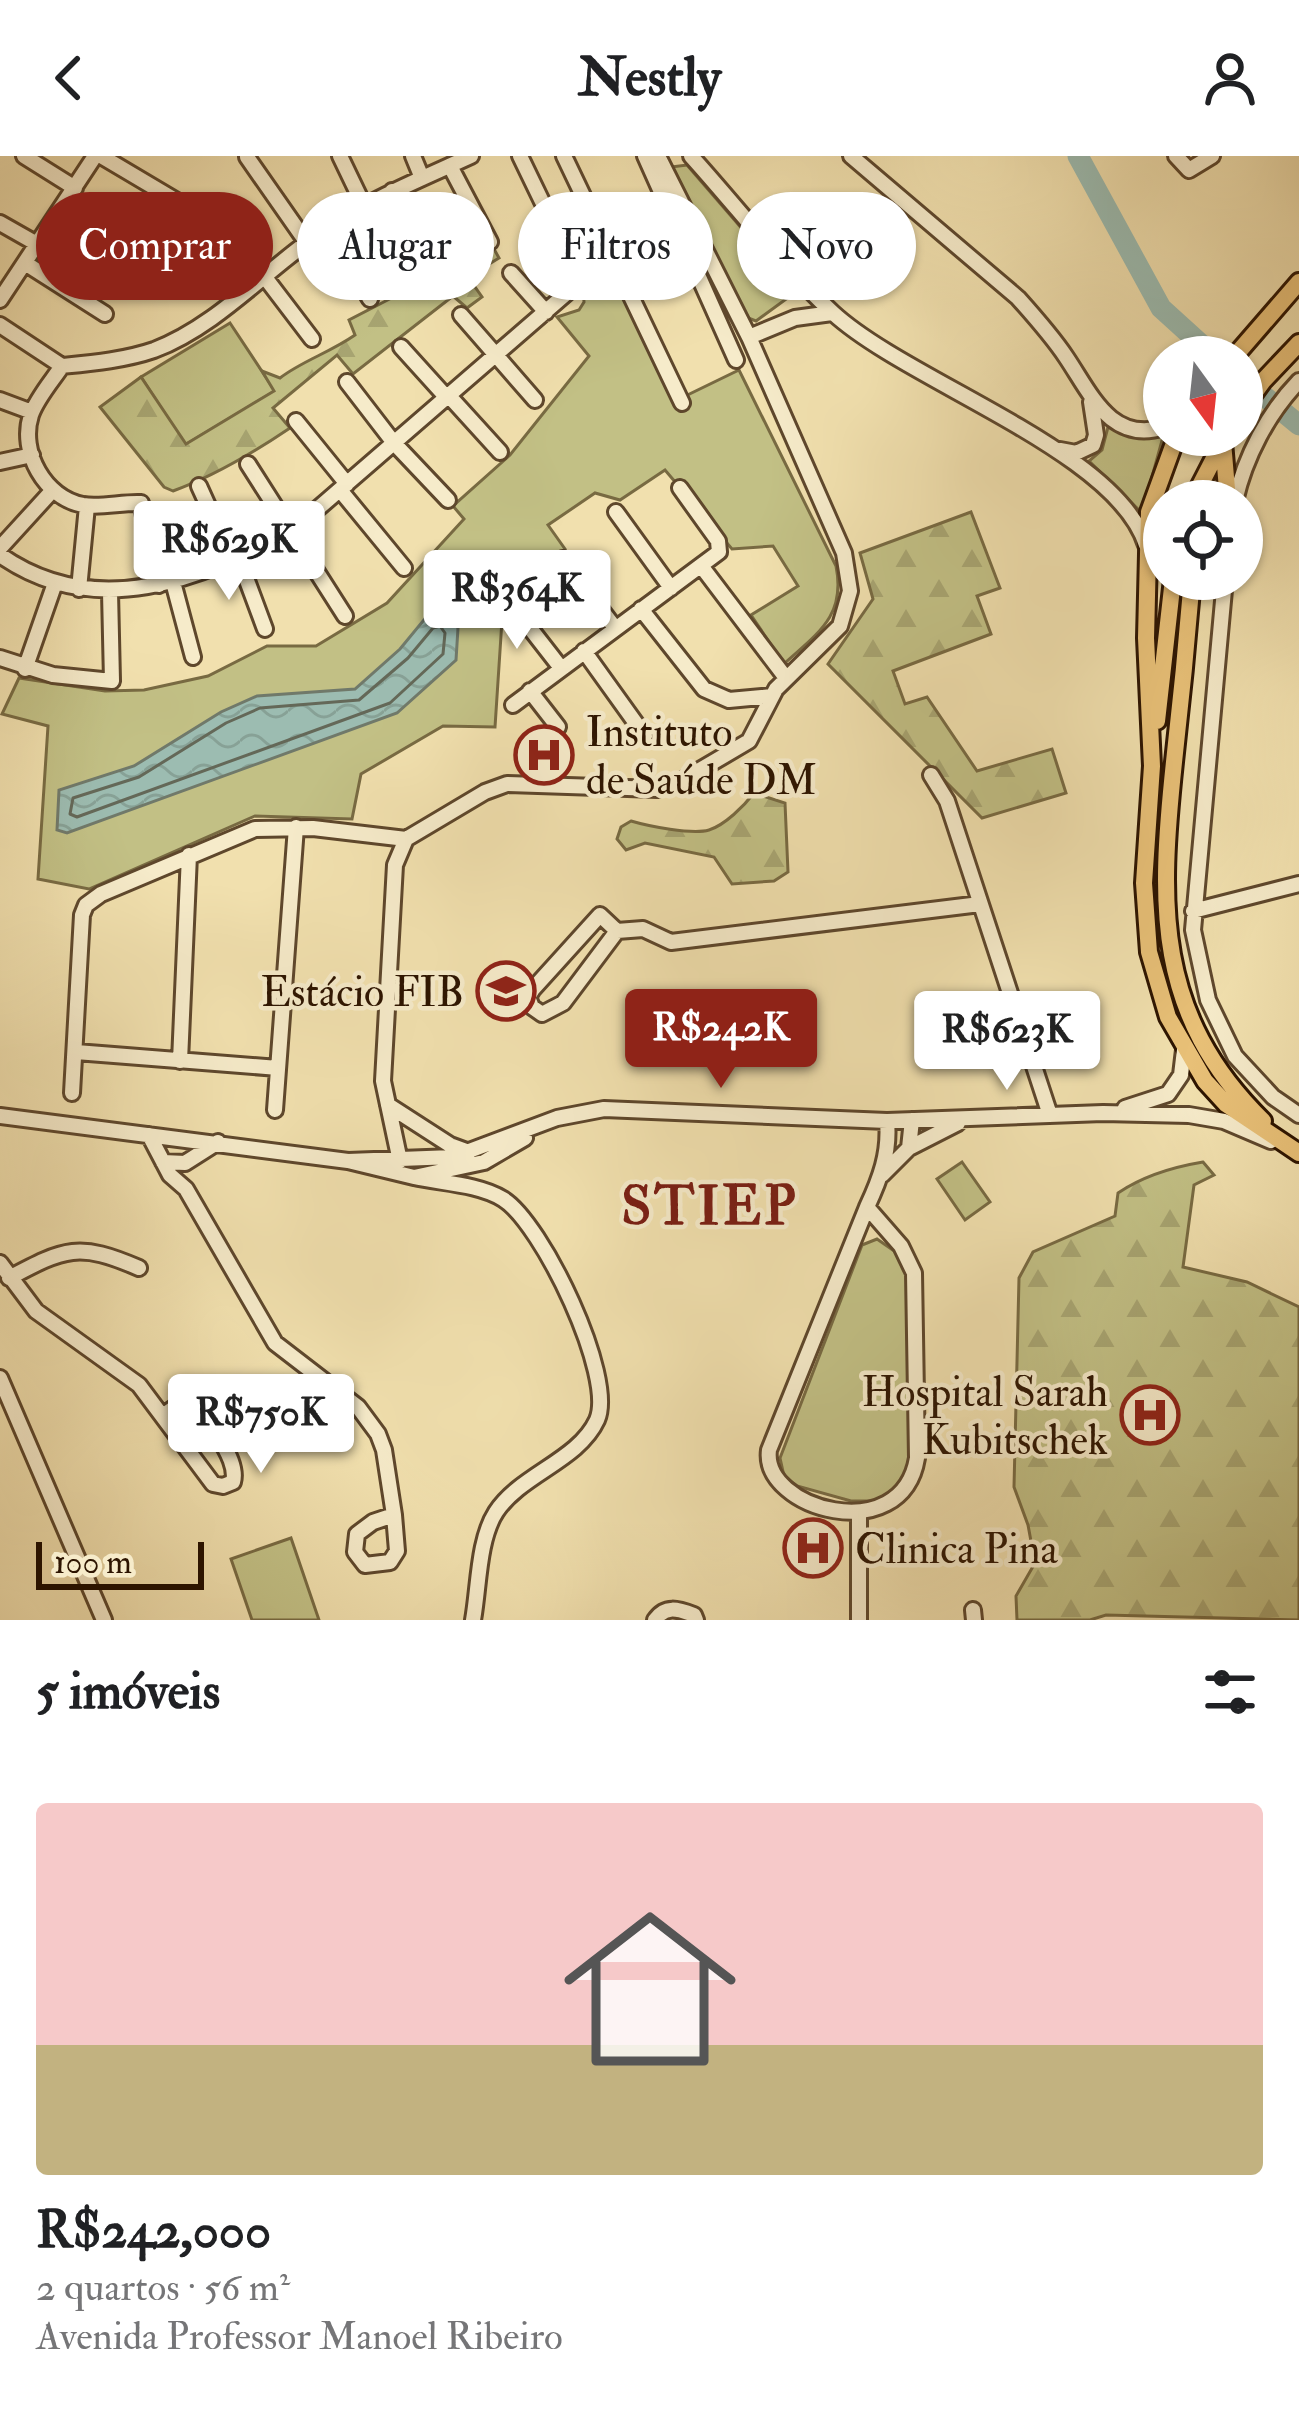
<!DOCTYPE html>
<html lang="pt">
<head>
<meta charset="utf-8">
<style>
	:root { --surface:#fff; --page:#f6f6f6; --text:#202124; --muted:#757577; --accent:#8f2418 }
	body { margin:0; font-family:"IM FELL Double Pica",serif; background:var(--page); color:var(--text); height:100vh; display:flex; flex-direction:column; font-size:45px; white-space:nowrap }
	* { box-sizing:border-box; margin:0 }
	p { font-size:39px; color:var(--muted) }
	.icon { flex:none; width:66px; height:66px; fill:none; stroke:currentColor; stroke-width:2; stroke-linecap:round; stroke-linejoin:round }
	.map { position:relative; height:1464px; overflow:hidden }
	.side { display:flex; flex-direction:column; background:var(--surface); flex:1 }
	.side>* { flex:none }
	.top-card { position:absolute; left:36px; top:36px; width:1227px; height:108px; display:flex; gap:24px }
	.needle { width:78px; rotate:165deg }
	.fabs { position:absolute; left:1143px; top:180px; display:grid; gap:24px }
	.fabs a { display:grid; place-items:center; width:120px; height:120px; border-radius:50%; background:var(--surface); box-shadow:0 3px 9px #0004; font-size:60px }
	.scale { position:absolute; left:36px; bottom:30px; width:168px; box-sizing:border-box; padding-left:12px; border:6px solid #2d1400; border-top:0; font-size:33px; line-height:42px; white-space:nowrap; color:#2d1400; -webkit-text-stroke:9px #f6ebca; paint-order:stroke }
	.price { position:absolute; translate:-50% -102px; padding:0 27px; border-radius:12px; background:#fff; color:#222; font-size:39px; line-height:78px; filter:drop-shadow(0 3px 6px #0008) }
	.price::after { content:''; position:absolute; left:50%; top:72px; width:36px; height:27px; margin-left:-18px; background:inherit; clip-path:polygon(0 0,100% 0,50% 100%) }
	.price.current { background:var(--accent); color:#fff }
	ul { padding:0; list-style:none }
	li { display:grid; align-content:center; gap:24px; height:636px; padding:0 36px }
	li span { display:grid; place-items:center; height:372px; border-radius:12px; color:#555 }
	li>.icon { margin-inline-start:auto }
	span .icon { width:216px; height:216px; fill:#fffc; stroke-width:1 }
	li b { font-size:51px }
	h2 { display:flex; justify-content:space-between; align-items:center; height:144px; padding:0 36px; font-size:51px }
	.tag { padding:0 42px; border-radius:54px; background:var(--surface); box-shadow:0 3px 9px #0004; font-size:42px; line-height:108px }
	.tag.current { background:var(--accent); color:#fff }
	header { display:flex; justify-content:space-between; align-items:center; height:156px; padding:0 36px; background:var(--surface); font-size:54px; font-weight:700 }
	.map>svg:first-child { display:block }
	.green { fill:#c2c085; stroke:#786a42; stroke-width:3 }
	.forest { fill:url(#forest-firs); stroke:#786a42; stroke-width:3 }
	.water { fill:url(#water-waves); stroke:#70796a; stroke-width:3 }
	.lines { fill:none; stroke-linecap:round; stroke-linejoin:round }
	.shore { stroke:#646858; stroke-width:3 }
	.river { stroke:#9cbcb1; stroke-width:21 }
	.minor-casing { stroke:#5e472c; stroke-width:20 }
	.major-casing { stroke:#2d1400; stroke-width:22 }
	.minor { stroke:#f6ebca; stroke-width:14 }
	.major { stroke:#e8c077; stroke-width:16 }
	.labels { text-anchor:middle; stroke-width:9; stroke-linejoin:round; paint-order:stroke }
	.poi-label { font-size:42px; fill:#2d1400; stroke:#f6ebca; text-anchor:start }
	.district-label { font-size:54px; font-weight:bold; letter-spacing:3px; fill:#7a1f14; stroke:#f6ebca }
</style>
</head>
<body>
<header><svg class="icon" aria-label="back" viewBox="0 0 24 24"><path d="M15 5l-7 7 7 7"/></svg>Nestly<svg class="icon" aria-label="person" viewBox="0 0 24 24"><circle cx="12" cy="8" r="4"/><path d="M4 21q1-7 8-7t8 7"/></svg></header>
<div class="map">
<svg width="1299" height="1464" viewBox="0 0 1299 1464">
	<defs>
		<pattern id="forest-firs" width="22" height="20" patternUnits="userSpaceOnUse" patternTransform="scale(3)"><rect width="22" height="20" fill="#c2c085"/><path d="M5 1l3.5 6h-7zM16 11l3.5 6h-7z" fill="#a7a471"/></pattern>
		<pattern id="water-waves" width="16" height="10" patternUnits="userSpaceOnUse" patternTransform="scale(3)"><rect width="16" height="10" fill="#9cbcb1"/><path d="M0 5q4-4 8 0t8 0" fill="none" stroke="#87a196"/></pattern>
	</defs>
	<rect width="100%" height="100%" fill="#f1e0ae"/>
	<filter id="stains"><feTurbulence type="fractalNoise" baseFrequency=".00167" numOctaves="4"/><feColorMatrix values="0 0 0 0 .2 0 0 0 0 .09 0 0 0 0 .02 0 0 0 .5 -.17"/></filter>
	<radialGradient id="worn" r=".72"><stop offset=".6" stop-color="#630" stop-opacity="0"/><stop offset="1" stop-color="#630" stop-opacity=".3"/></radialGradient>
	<!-- green -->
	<path class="green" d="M687,9L744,75L741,91L749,112L767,110L793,138L756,165L743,160L671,11Z
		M585,57L673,246L739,214L836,410C846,460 818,477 784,508L751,459L798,430L773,390L732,393L665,314L620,344L595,337L548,369L565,393L503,449L495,571L443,570L361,618L352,663L255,660L89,733L38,723L48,570L2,558L19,522L105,535L144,534L208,520L267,490H316L387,447L464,363L453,350L510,299L589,200L557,161L579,154L584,146L583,131L568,120L549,75Z
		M230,167L275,235L185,289L141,221Z
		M1108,271L1126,279L1163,281L1142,357L1089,305L1102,294Z
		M962,1006L990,1046L965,1064L937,1023Z
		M877,1083L900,1099L909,1120L910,1311L900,1328L888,1340L872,1345H851L797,1330L784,1320L780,1302L862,1089Z
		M291,1382L319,1464H252L231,1403Z"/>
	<!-- forest -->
	<path class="forest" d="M494,93L499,102L468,121L482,141L467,152L453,140L353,218L337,199L273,252L290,272C253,297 215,320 173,335L164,331L100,251L141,221L186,288L274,235L262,215L280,222C302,205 329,197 355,179L349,164L461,106Z
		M971,356L1000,432L977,440L991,478L893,515L905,548L927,541L977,615L1052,593L1066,637L982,662L828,508L873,443L860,397Z
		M754,637L785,647L788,716L774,725L732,728L714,701L645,687L626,694L617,683L621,671L631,665C648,670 692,679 709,674C725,669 744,650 754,637Z
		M1203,1006L1214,1019L1194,1029L1183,1111L1247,1126L1299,1151V1464L1106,1459L1090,1464H1017L1016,1440L1035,1407L1028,1369L1014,1331L1019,1122L1033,1096L1115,1060L1118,1037C1143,1020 1173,1011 1203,1006Z"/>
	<!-- water -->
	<path class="water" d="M437,448L458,472L456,504L397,557L67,677L57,674L59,634L134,610L221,556L257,540L355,533L400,493Z"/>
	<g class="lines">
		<!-- shore -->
		<path class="shore" d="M440,470L445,477L443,498L390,547L77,661L70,658L73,642L139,621L226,567L260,552L359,544L408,502L433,472Z"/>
		<!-- river -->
		<path class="river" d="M1078,0L1161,152L1215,201
			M1242,222L1299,269"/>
		<!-- minor casing -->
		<g class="minor-casing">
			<path id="minor" d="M24,0L75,32
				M101,0L187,51L253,128
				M340,0L364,50
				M413,0L422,22
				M520,0L548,58
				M564,0L682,247
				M645,0L736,204
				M691,0C738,52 782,110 833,157C908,226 1117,295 1146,389
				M851,0L1018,142C1035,161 1052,180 1066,201C1091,238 1111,288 1164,271
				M1176,0L1189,14L1212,0
				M247,1L307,87
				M450,10L490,86
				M392,35L428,107
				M62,51L109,81
				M0,67L37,88
				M327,72L370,143
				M25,107L105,158
				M511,117L546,156
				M264,120L312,183
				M0,144L95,0
				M461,159L535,244
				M0,169L62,210
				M749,181L795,162L832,157
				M401,191L448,243
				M62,210C92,207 125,204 154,194C220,169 271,108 329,71C374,42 423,22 471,0
				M62,210C52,225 37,242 31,259C19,296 45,342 83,349C102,352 122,346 141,347L159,429
				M347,226L394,287L448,344
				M450,241L500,296
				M0,244L32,256
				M296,265L347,328
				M1060,294L1076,297L1093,289L1096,279L1091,246
				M0,306L32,299
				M248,308L345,460
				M199,330L233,405
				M340,334L404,412
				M1235,345C1245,301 1268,257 1299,225
				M616,356L671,432
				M0,392L52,335
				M0,399C95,466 200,423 292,375L568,136
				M239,403L265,473
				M563,403L615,472
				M702,411L786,522
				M1225,423L1193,774L1208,844L1235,900L1273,941L1299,959
				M173,426L193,501
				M79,433L87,350
				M512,449L561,512
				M641,453L704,533L729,544L772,540
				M584,495L645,580
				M0,502L53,519L112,525L110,436
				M25,513L55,427
				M530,535L558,571
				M513,549L719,396L718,385L680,332
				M931,619L947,645L1050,959
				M1193,755L1299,728
				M617,775L600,759L533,833L528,841L532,851L542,858L563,847L617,775L643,773L671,786L980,748
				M76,896L278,912
				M180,905L189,699
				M72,937L82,759L86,749L101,738L255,673L313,672L406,683L485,636L507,628L657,633L681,625L749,585L776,533L840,470L850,435L844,397L749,181L658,0
				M388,949L450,989L469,996
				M1125,952L1168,938L1181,919L1184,894
				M275,954L296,671
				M0,960L348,1005L414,1021L484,1006L525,982
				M149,979L170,1019L186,1033L275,1187L358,1251L378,1278L384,1294L394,1359L397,1395L390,1406L365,1409L355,1396L357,1378L373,1366L394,1359
				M909,992L958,967
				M348,1005L453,1001L557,962L604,953L887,965L1103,957L1189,959L1224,965L1271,985
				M400,1005L383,925L395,709L406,683
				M163,1006L185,1007L218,986
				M882,1019L909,992L912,964
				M414,1021C441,1027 479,1028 503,1043C542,1067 616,1221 597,1264C578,1305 521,1318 496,1356C478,1384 479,1431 473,1464
				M867,1051L901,1090L914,1117L917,1302C902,1393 761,1353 769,1294L867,1051C880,1023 890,997 887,965
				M0,1107L36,1155L139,1229L213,1328L223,1330L233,1326C240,1302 202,1253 178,1249L164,1259
				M9,1122C65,1092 79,1086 139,1112
				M0,1222L104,1464
				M859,1357V1464
				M973,1454L974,1464
				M655,1464C665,1449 678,1453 694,1459L696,1464"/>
		</g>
		<!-- major casing -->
		<g class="major-casing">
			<path id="major" d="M1234,201L1299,126
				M1242,254L1263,225L1299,187
				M1177,279L1149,356L1146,482L1152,610L1144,727L1149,796L1168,861L1205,925L1226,948L1299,997
				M1223,286L1228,345
				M1192,345L1226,279
				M1192,423C1187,484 1181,545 1174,606C1159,748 1154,858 1263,965
				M1157,565L1173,423"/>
		</g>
		<!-- minor -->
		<use href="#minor" class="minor"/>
		<!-- major -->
		<use href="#major" class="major"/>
	</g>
	<!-- icons -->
	<defs>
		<g id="hospital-ring" transform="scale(3)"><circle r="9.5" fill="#f6ebca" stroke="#8f2418" stroke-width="1.5"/><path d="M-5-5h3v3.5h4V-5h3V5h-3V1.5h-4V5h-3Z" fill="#8f2418"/></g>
		<g id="university-ring" transform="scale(3)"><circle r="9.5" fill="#f6ebca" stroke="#8f2418" stroke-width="1.5"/><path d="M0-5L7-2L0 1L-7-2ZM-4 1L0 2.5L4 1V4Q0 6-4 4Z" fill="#8f2418"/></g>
	</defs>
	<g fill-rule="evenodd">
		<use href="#hospital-ring" x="544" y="599"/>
		<use href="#university-ring" x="506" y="835"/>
		<use href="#hospital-ring" x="1150" y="1259"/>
		<use href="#hospital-ring" x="813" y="1392"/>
	</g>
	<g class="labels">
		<!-- poi labels -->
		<g class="poi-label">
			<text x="586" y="590">Instituto<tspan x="586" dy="48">de Saúde DM</tspan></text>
			<text x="464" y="850" text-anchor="end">Estácio FIB</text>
			<text x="1108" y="1250" text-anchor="end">Hospital Sarah<tspan x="1108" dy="48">Kubitschek</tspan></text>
			<text x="855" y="1407">Clinica Pina</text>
		</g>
		<!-- district labels -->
		<g class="district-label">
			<text x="710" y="1068">STIEP</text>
		</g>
	</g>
	<rect width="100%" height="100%" filter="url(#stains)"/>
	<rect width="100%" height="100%" fill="url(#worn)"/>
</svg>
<div class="fabs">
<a><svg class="needle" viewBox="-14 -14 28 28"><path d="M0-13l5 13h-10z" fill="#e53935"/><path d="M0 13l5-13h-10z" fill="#757577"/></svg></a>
<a><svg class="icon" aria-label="locate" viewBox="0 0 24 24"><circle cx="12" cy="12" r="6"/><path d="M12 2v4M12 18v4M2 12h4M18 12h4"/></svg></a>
</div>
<div class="scale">100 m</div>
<b class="price" style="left:229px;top:447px">R$629K</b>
<b class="price" style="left:517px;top:496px">R$364K</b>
<b class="price current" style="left:721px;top:935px">R$242K</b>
<b class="price" style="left:1007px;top:937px">R$623K</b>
<b class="price" style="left:261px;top:1320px">R$750K</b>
<div class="top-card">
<a class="tag current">Comprar</a>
<a class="tag">Alugar</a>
<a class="tag">Filtros</a>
<a class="tag">Novo</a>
</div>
</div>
<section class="side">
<h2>5 imóveis<svg class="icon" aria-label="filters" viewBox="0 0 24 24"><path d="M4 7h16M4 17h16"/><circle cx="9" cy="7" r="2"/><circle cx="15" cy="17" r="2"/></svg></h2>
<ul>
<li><span style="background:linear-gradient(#f6c9c9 65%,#c2b280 0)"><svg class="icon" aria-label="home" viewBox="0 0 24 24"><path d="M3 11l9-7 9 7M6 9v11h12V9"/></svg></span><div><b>R$242,000</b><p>2 quartos · 56 m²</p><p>Avenida Professor Manoel Ribeiro</p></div></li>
</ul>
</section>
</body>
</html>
